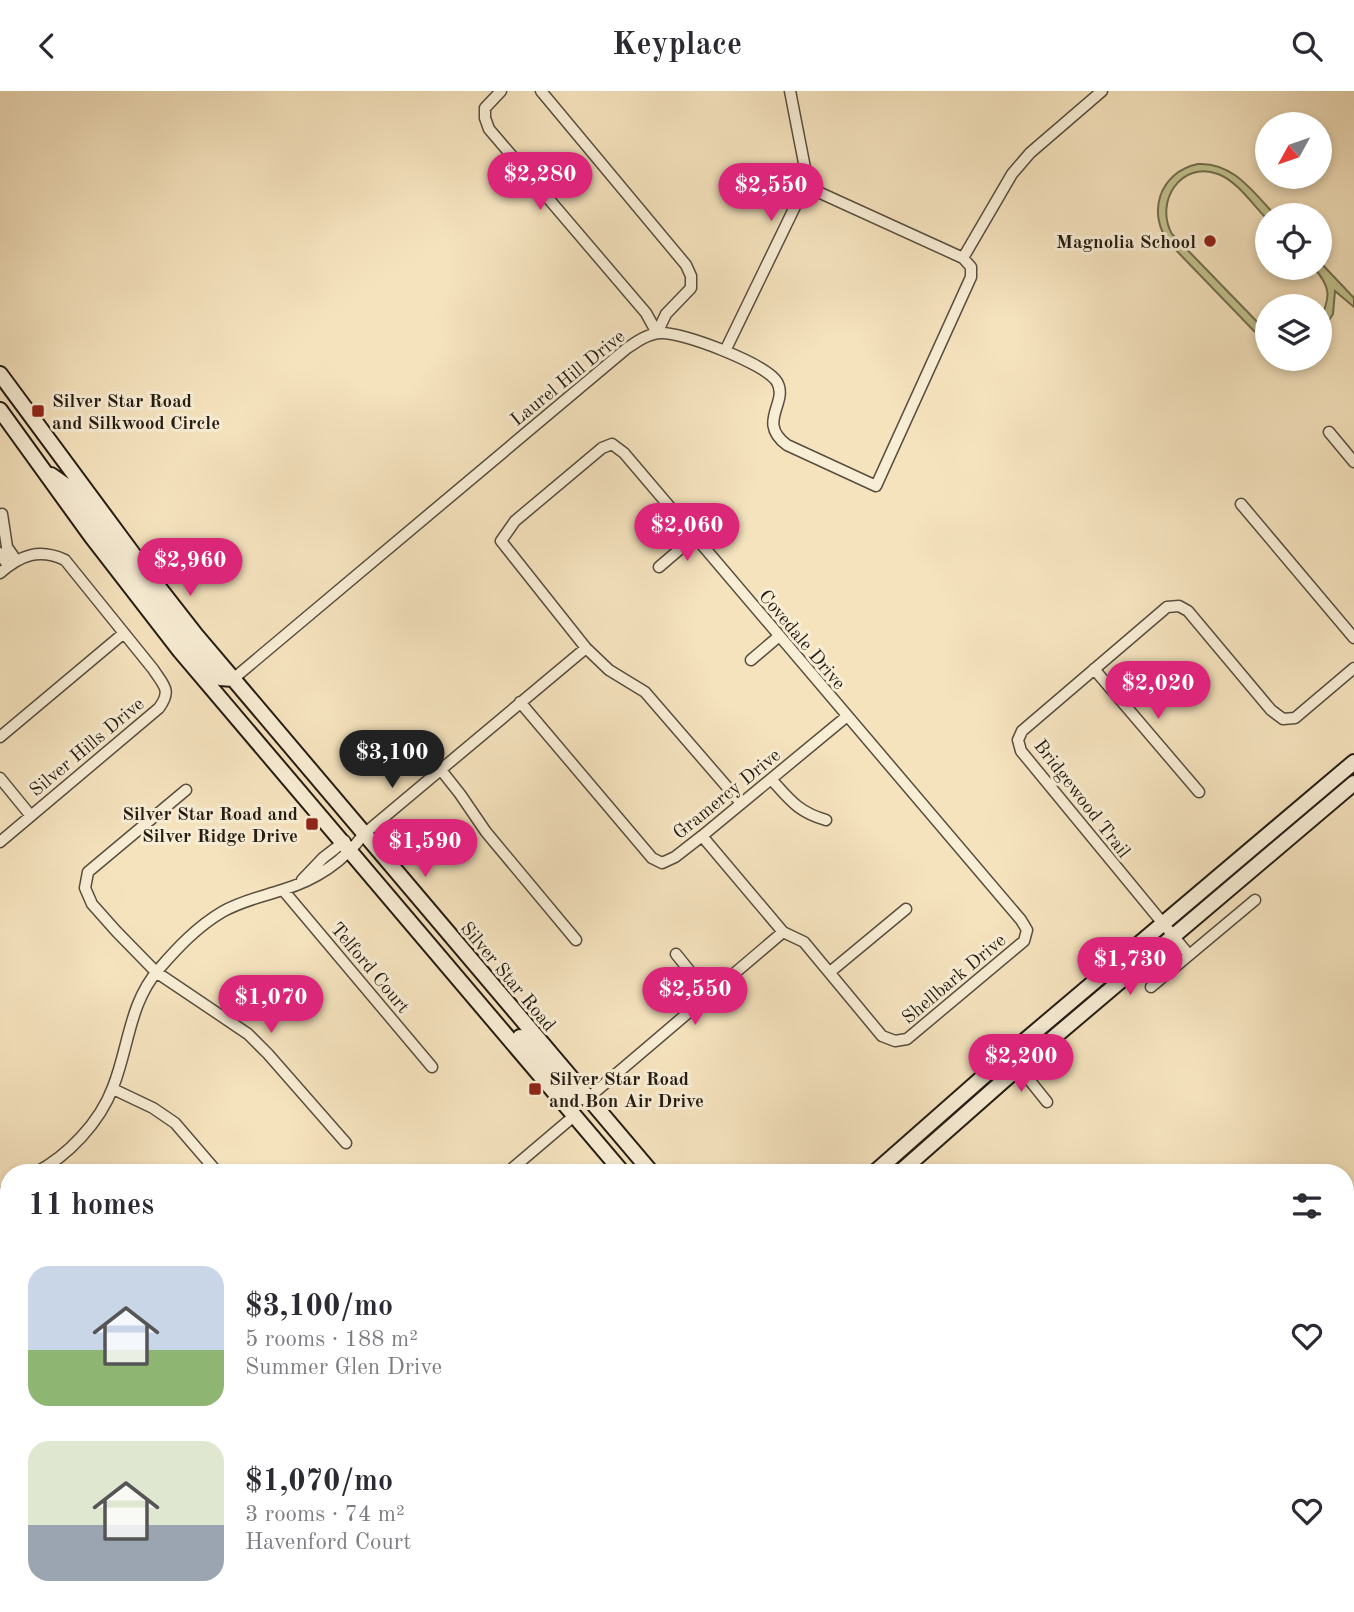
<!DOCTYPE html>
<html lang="en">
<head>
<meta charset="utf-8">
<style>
	:root { --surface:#fff; --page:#f2f2f3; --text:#2b2b33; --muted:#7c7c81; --accent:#db2777 }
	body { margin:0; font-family:"Old Standard TT",serif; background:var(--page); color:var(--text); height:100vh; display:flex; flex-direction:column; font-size:26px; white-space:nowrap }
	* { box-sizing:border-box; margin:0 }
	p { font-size:23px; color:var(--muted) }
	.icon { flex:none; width:38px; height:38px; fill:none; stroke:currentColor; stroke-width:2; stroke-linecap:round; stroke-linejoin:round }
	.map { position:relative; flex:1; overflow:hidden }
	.panel { position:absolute; left:0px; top:1073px; width:1354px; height:450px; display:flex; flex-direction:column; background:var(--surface); border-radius:28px 28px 0 0; box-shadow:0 4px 10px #0003 }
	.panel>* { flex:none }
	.needle { width:46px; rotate:230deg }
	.controls { position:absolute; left:1255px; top:21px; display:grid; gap:14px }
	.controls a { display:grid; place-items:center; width:77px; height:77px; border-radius:50%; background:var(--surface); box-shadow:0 4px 10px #0003; font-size:35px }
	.price { position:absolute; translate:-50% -60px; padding:0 16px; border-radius:24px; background:var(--accent); color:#fff; font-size:23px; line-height:46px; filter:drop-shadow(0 2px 4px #0008) }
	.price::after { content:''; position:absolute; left:50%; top:42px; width:21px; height:16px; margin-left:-10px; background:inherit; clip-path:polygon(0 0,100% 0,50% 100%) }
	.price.active { background:#222; color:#fff }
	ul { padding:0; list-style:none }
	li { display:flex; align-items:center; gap:21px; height:175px; padding:0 28px }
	li span { display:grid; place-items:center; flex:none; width:196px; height:140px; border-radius:21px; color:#555 }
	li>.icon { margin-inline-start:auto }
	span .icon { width:84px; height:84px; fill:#fffc; stroke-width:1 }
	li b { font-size:30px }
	h2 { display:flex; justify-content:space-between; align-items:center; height:84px; padding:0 28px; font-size:30px }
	header { display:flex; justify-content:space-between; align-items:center; height:91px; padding:0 28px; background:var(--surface); font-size:32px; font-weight:800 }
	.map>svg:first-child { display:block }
	.green { fill:#c1c28e; stroke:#726f50; stroke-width:2 }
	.water { fill:#9dbfac; stroke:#6d7e6f; stroke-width:2 }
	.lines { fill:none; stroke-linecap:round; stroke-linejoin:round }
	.street-casing { stroke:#584e3e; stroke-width:13 }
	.secondary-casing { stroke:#241c13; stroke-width:18 }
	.street { stroke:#f8edd5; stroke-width:10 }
	.secondary { stroke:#f8edd5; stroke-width:14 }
	.poi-dot { fill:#8f2418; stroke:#f8edd5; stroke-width:2.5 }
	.labels { text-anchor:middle; stroke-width:6; stroke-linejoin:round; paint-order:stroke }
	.poi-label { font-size:19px; font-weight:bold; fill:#241c13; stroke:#f8edd5; text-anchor:end }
	.street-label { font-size:19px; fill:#241c13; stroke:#f8edd5 }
</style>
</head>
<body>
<header><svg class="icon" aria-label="back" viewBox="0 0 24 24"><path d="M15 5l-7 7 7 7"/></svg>Keyplace<svg class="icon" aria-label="search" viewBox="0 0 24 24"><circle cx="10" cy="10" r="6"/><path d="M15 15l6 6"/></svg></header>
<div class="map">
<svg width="1354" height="1521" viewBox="0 0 1354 1521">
	<rect width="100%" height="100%" fill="#f5e3be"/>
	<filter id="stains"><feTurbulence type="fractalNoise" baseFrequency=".00286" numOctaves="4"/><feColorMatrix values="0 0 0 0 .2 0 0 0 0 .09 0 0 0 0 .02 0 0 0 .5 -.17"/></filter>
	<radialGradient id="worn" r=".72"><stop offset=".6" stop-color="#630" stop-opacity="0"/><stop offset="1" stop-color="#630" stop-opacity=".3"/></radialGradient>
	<!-- green -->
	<path class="green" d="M1198,73C1233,71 1253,101 1275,124H1267V128C1253,114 1237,90 1218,83C1181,69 1154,111 1172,143L1267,241V250L1254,240L1170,153C1146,123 1159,81 1198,73Z
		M1320,171L1354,207V216L1335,200L1333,223L1320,243C1319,214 1341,207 1314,177H1320Z
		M149,1514H445L440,1521H155Z"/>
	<!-- water -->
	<path class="water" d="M1354,1177V1521H1141L1143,1514H1346V1187Z
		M1058,1514H1092L1091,1521H1063Z"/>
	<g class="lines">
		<!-- street casing -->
		<g class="street-casing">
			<path id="street" d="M501,0L485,17V27L489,38L646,222L657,242
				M541,0L686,174L691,185V197L666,223L657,242
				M963,167L1012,83L1030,62L1102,0
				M725,260L805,95L806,82L790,0
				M1329,341L1354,371
				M1241,413L1354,547
				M2,423L7,456L16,469
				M0,462L8,475
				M659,476L694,446
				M0,482C21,464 39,457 65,469L153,578C164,595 172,599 159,617L0,751
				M751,569L778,546
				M1094,578L1199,701
				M233,588L626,258C636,251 647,243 660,242C680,240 767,273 777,291C789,312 756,331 787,354L876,395L971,186V176L963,167L805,95
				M520,611L652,767L662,772L675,766L702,745L846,626
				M0,646L124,542
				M441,679L460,703L486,741L576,849
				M0,687L31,725
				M771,688C790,709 798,721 826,729
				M186,699L88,781L85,797L92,813L116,840L156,881L248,943L268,963L346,1052
				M702,745L783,841L804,851L882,945L895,950L907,948L1024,850L1027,839L1021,829L624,362L612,353L602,357L515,430L501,450L586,557L609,579L645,601L741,712
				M302,789L323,767L345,750
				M283,799L432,976
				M676,863L709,904
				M1189,864L1021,660L1018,649L1022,640L1167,516L1179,515L1188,520L1271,619L1283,628L1295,627L1354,577
				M830,881L906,818
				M1151,896L1255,809
				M1019,976L1047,1011
				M113,998L153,1017L175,1032L218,1082
				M588,1007L783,841
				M35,1082C68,1065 100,1031 113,996C129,956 129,912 159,878C178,856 197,836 222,821C241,810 261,806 282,799C316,789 343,771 364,743L586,557
				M507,1082L574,1025
				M0,1104L9,1097
				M0,1512L9,1504"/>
		</g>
		<!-- secondary casing -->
		<g class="secondary-casing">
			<path id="secondary" d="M0,283L139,471L196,544L652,1082
				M0,319L91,445L180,560L623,1082
				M51,384L68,396L134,482L153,493
				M131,494L147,502L213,583L220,587L233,588
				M520,946L573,1004L586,1007
				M874,1082L1009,963L1354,671
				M899,1082L1019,976L1354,692
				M987,1514L993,1521
				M1017,1514L1023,1521
				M465,1521L470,1514
				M485,1521L489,1514"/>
		</g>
		<!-- street -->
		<use href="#street" class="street"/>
		<!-- secondary -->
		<use href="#secondary" class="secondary"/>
	</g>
	<!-- markers -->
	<g class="poi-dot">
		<circle cx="1210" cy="150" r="7"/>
		<rect x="31" y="313" width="14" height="14" rx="3.5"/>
		<rect x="305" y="726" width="14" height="14" rx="3.5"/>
		<rect x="528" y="991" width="14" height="14" rx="3.5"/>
	</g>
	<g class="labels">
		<!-- poi labels -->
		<g class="poi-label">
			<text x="1196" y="157">Magnolia School</text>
			<text x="52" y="316" text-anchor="start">Silver Star Road<tspan x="52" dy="22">and Silkwood Circle</tspan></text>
			<text x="298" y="729">Silver Star Road and<tspan x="298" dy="22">Silver Ridge Drive</tspan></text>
			<text x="549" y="994" text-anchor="start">Silver Star Road<tspan x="549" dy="22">and Bon Air Drive</tspan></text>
		</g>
		<!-- street labels -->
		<g class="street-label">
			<text transform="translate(567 286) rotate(-39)" y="7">Laurel Hill Drive</text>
			<text transform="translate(803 548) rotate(50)" y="7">Covedale Drive</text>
			<text transform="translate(86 655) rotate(-40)" y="7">Silver Hills Drive</text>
			<text transform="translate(726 702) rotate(-39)" y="7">Gramercy Drive</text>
			<text transform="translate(1083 707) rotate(52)" y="7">Bridgewood Trail</text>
			<text transform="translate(371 876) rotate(50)" y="7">Telford Court</text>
			<text transform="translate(509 885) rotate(50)" y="7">Silver Star Road</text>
			<text transform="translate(953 887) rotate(-40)" y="7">Shellbark Drive</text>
		</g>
	</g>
	<rect width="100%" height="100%" filter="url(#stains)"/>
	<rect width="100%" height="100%" fill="url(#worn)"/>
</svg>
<div class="controls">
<a><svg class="needle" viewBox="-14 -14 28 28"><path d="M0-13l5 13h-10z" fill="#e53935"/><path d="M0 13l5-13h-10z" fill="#7c7c81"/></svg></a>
<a><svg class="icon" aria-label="locate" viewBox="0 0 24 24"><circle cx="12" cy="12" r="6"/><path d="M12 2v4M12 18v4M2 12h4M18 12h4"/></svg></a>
<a><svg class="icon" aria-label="layers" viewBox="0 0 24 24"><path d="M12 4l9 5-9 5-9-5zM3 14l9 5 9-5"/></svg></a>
</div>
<b class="price" style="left:540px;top:121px">$2,280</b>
<b class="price" style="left:771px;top:132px">$2,550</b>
<b class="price" style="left:687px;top:472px">$2,060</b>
<b class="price" style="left:190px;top:507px">$2,960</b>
<b class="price" style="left:1158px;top:630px">$2,020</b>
<b class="price active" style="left:392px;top:699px">$3,100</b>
<b class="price" style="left:425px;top:788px">$1,590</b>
<b class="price" style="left:1130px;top:906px">$1,730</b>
<b class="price" style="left:695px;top:936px">$2,550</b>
<b class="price" style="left:271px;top:944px">$1,070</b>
<b class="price" style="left:1021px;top:1003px">$2,200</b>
<section class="panel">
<h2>11 homes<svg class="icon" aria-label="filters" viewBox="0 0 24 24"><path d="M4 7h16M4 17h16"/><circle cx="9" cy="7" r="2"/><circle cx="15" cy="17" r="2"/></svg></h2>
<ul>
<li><span style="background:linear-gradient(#c9d6e8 60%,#8fb573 0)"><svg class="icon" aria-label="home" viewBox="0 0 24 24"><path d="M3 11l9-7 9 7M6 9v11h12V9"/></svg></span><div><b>$3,100/mo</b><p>5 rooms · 188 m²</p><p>Summer Glen Drive</p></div><svg class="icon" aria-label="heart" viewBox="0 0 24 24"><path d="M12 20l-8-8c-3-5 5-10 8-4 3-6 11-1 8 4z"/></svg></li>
<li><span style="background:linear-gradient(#dfe7d0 60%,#9aa5b1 0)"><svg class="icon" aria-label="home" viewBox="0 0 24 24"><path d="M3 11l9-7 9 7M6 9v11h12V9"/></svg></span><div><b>$1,070/mo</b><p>3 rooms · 74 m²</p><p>Havenford Court</p></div><svg class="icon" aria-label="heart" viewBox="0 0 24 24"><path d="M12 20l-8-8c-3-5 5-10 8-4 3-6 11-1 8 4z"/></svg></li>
</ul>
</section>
</div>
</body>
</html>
